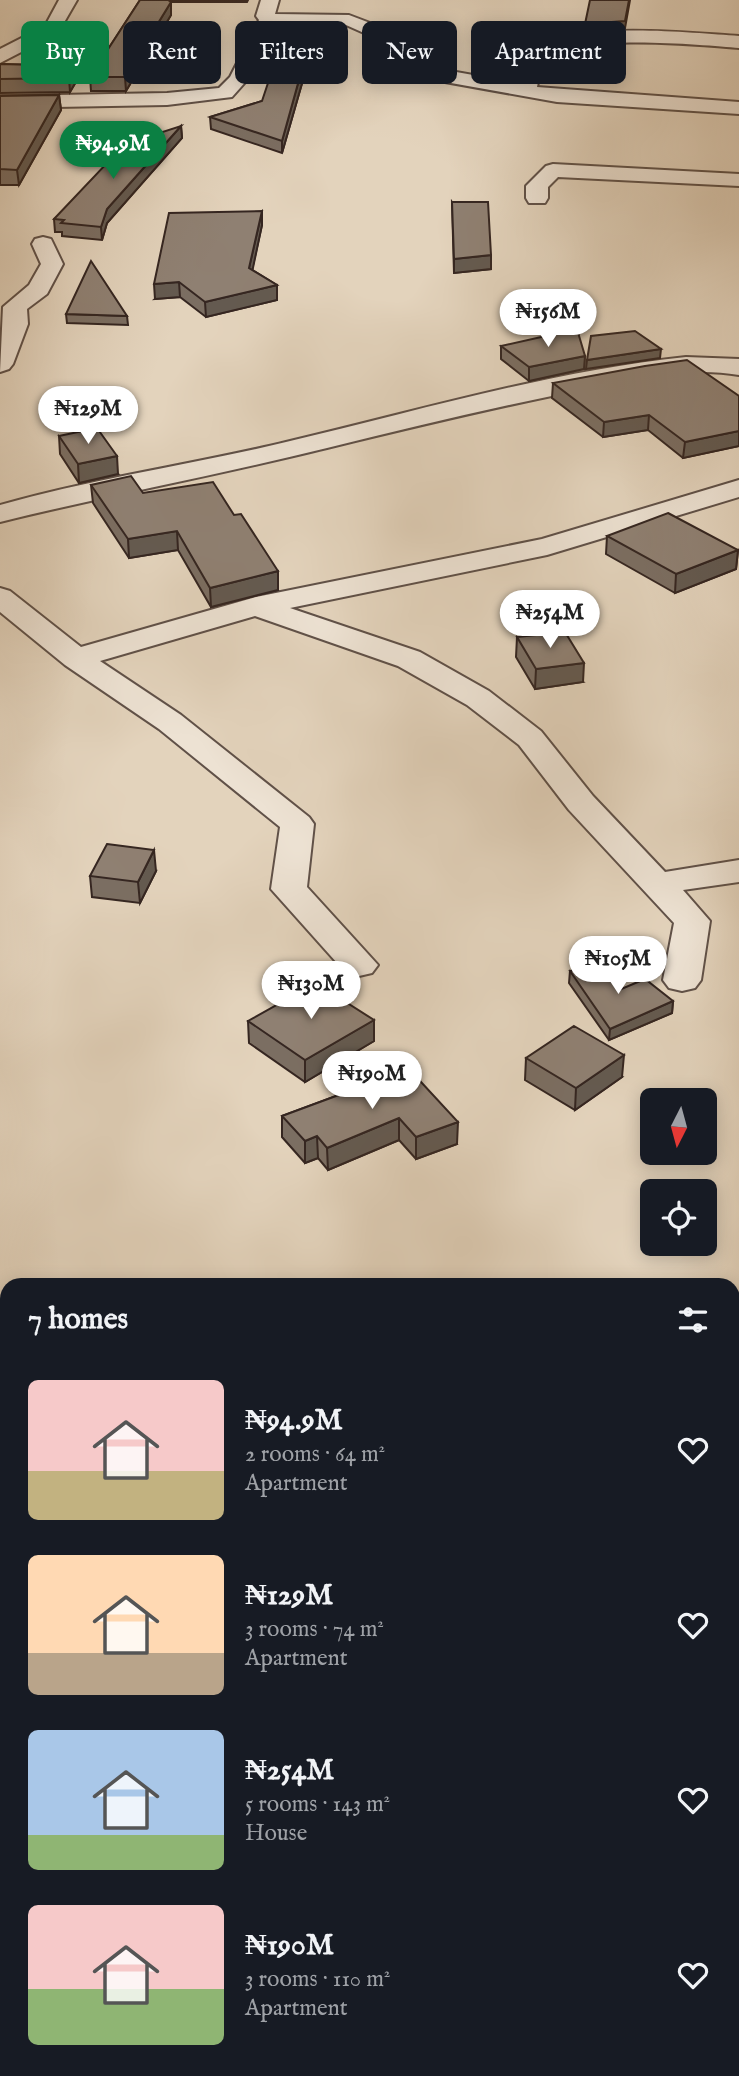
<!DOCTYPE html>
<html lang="en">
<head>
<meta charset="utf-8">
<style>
	:root { --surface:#171b24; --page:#242831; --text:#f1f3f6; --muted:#9ea1a6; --accent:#0b8043 }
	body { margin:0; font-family:"IM FELL English",serif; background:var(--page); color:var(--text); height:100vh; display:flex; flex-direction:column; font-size:26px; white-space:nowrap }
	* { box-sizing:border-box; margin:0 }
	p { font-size:23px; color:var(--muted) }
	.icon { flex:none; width:38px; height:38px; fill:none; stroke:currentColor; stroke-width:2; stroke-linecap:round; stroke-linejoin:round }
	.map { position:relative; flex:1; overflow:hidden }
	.sheet { position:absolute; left:0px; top:1278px; width:740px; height:800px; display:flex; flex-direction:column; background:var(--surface); border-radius:21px 21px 0 0; box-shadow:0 4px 18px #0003 }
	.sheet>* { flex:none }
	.top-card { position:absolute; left:21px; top:21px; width:698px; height:63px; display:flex; gap:14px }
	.needle { width:46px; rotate:186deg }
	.buttons { position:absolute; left:640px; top:1088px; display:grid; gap:14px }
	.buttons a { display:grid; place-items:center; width:77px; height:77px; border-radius:10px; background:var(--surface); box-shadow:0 4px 18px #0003; font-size:35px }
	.price { position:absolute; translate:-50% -60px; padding:0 16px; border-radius:24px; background:#fff; color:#222; font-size:23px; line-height:46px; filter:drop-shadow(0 2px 4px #0008) }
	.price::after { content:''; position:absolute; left:50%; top:42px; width:21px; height:16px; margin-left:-10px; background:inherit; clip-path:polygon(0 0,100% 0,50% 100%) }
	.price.active { background:var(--accent); color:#fff }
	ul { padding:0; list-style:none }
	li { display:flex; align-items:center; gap:21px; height:175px; padding:0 28px }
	li span { display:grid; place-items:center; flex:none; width:196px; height:140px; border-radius:10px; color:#555 }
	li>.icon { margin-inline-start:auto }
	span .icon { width:84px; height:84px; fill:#fffc; stroke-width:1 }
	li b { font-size:30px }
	h2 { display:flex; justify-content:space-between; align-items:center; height:84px; padding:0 28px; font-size:30px }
	.pill { padding:0 24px; border-radius:10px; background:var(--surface); box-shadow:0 4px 18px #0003; font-size:24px; line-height:63px }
	.pill.active { background:var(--accent); color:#fff }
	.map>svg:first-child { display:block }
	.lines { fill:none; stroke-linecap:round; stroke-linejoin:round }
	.minor-casing { stroke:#605148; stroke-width:4 }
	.minor { fill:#ede2d3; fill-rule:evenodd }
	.wall { fill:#7b6e62; stroke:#352621; stroke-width:2 }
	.shaded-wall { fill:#645a50; stroke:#352621; stroke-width:2 }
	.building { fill:#8f8072; stroke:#352621; stroke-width:2 }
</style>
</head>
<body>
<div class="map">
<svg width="739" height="2076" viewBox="0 0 739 2076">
	<rect width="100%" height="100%" fill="#e3d3bc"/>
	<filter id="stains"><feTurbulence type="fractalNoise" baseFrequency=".00286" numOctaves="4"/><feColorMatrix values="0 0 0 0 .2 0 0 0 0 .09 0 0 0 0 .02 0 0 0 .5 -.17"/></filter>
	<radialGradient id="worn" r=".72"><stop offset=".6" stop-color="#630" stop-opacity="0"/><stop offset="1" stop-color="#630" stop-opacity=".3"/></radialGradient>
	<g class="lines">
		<!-- minor casing -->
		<g class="minor-casing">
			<path id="minor" d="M59,0H77L58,33L0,63V49L45,26Z
				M261,0H279L275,14L349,15L378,26L389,51L411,64L518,83C521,72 525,57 535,50C576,20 689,33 739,36V48C702,45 568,32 545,61C540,67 539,79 537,87L739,102V114L557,102L406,75L376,59L367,45L364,33L346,25H275L248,79L232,97L167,105L0,108V96L167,93L219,88L230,77L259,20L256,16Z
				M553,164L739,174V186L558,177L548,187V198L545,203H529L526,198V186L546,166Z
				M43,237L51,239L63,264L47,294L27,309L28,324L13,364L9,369L0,372L3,307L29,285L41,264L32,244L35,239Z
				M686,357L739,359V375C687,366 637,379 586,389C499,406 413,427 327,448C218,475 109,495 0,522V505C94,478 191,465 286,442C418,411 551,371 686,357Z
				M739,480V497L547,555L290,608L420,652L489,691L541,731L593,796L665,872L739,860V882L683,890L710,921L701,980L695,988L682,991L669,988L663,980L674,923L569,810L519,745L467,705L398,666L255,616L100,661L181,715L309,817L314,824L307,887L378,965L372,973L359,976L346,973L271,889L280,827L159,729L65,665L0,612V588L10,591L81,647L256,597L542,539Z"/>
		</g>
		<!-- minor -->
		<use href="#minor" class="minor"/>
	</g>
	<!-- wall -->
	<path class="wall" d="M140,0H248L247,2H171V15L126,91H91L90,77Z
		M622,46L617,71L577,66L578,59Z
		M0,64L76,66L77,80L70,92L0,93Z
		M302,69L303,80L282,153L211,129L210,117L262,101Z
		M59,95L61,110L19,185H0V96Z
		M181,126L182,138L107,223L102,240L62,236V232H55L54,219Z
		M452,202L491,255V269L454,273Z
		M262,211V225L252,270L277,285V300L206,317L180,297L155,299Z
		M66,314L127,316L128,325L67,323Z
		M501,346L585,356L584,369L529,381L501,359Z
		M553,383L739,396V446L683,458L648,430L603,437L552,398Z
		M59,436L118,474L79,483L60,454Z
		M91,485L143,493L234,515L278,590L211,607L178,550L129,558L93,503Z
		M607,536L738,550L736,569L675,593L606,554Z
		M517,637L583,682L535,689L516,657Z
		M156,871L140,903L92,897L90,876Z
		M570,971L619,990L673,1001L672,1013L609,1040L569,983Z
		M374,1020V1041L305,1082L249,1043L248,1021Z
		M526,1058L622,1077L575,1110L525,1080Z
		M409,1069L457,1144L416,1159L399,1140L328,1170L318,1158L305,1163L282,1137V1116Z"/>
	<!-- shaded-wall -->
	<path class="shaded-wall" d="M630,0L625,28L585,31V24Z
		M171,2V15L126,91L125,77Z
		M76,66L77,80L70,92L69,78Z
		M302,69L303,80L282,153V141Z
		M59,95L61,110L19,185L17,170Z
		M181,126L182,138L107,223L102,240L101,227L107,209Z
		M262,211V225L250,282L249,268Z
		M491,255V269L454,273V259Z
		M179,282L180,297L155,299L154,284Z
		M277,285V300L206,317L205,302Z
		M661,349L660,358L586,369L587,360Z
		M585,356L584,369L529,381V367Z
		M649,415L648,430L603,437L604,422Z
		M739,431V446L683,458L685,442Z
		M117,456L118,474L79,483L78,464Z
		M177,531L178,550L129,558L128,539Z
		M738,550L736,569L675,593L676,574Z
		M278,571V590L211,607L210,588Z
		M584,663L583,682L535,689L536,669Z
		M154,850L156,871L140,903L138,882Z
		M673,1001L672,1013L609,1040L610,1029Z
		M374,1020V1041L305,1082V1060Z
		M624,1055L622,1077L575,1110L576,1088Z
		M399,1118V1140L328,1170L327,1148Z
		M458,1122L457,1144L416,1159V1137Z
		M317,1136L318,1158L305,1163V1141Z"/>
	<!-- building -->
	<path class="building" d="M140,0H168L171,2L125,77H90Z
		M590,0H629L625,21L585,24Z
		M622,38L618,63L578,59L581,41Z
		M0,64L76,66L69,78L0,79Z
		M273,68L302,69L282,141L210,117L262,101Z
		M59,95L17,170L0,169V96Z
		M181,126L107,209L101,227L61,223L64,220L54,219L125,144Z
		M452,202H488L491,255L454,259Z
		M262,211L249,268L277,285L205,302L179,282L154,284L169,213Z
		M91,261L127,316L66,314Z
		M577,329L585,356L529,367L501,346Z
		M635,331L661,349L587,360L591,336Z
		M687,360L739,396V431L685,442L649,415L604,422L553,383L645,366Z
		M97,428L117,456L78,464L59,436Z
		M131,476L143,493L213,482L234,515L241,514L278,571L210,588L177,531L128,539L91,485Z
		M668,513L738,550L676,574L607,536Z
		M565,632L584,663L536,669L517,637Z
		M107,844L154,850L138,882L90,876Z
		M601,965L619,990L645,979L673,1001L610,1029L570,971Z
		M316,983L374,1020L305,1060L248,1021Z
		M574,1026L624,1055L576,1088L526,1058Z
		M409,1069L458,1122L416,1137L399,1118L327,1148L317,1136L305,1141L282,1116Z"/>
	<rect width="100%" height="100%" filter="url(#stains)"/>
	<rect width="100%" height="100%" fill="url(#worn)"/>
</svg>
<div class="buttons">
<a><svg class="needle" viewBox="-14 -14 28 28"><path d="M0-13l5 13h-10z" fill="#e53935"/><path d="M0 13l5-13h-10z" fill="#9ea1a6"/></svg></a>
<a><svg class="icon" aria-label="locate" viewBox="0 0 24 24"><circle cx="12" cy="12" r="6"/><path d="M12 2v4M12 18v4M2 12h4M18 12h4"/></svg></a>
</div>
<b class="price active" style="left:113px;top:181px">₦94.9M</b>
<b class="price" style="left:548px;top:349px">₦156M</b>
<b class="price" style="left:88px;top:446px">₦129M</b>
<b class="price" style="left:550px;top:650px">₦254M</b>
<b class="price" style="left:618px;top:996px">₦105M</b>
<b class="price" style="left:311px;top:1021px">₦130M</b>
<b class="price" style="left:372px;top:1111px">₦190M</b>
<div class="top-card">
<a class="pill active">Buy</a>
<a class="pill">Rent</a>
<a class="pill">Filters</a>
<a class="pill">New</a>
<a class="pill">Apartment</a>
</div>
<section class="sheet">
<h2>7 homes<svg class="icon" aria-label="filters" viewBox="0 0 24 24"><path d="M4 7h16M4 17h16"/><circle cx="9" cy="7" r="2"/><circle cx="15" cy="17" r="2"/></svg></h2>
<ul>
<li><span style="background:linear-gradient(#f6c9c9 65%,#c2b280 0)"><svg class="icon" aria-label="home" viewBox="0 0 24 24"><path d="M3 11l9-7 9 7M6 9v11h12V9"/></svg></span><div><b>₦94.9M</b><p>2 rooms · 64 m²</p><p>Apartment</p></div><svg class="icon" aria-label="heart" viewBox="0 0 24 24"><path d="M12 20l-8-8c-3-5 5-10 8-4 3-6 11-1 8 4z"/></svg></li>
<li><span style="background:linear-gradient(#ffd9b3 70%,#b9a48a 0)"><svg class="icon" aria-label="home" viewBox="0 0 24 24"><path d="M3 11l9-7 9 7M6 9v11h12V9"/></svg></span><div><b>₦129M</b><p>3 rooms · 74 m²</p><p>Apartment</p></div><svg class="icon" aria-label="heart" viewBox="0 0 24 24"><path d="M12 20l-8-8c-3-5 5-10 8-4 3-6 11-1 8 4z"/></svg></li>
<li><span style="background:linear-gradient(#a9c7e8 75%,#8fb573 0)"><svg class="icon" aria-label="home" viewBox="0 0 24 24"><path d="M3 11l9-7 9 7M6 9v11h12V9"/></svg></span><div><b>₦254M</b><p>5 rooms · 143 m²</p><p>House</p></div><svg class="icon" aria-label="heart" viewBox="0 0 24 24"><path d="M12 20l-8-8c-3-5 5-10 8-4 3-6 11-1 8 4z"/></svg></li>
<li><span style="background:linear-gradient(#f6c9c9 60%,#8fb573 0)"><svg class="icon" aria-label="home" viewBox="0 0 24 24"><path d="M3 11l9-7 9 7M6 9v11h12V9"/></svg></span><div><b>₦190M</b><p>3 rooms · 110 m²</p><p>Apartment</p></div><svg class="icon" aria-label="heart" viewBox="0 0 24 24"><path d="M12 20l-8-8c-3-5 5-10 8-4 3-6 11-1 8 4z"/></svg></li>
</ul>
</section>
</div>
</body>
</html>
